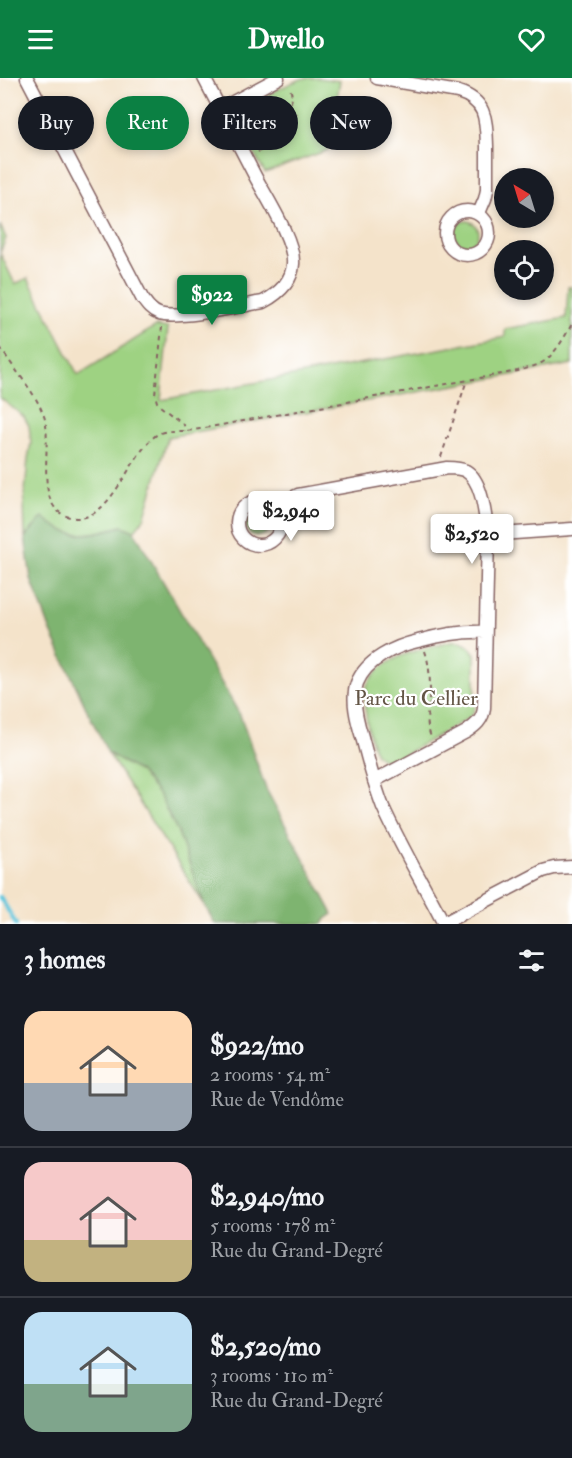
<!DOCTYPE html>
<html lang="en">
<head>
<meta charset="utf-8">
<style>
	:root { --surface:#171b24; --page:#20242c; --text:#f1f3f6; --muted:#9ea1a6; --line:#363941; --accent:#0b8043 }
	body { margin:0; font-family:"IM FELL Double Pica",serif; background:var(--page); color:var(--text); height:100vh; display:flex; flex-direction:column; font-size:22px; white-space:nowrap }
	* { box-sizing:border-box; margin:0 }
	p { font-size:20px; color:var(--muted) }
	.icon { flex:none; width:33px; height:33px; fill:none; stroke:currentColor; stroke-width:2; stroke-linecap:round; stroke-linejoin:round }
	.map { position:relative; height:846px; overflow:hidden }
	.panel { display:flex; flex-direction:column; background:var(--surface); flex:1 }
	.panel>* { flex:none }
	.banner { position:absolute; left:18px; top:18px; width:537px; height:54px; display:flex; gap:12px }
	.needle { width:39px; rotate:322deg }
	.tools { position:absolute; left:494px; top:90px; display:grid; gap:12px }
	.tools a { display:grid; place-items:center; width:60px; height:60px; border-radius:50%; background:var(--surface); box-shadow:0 3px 9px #0003; font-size:30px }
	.price { position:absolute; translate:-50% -51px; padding:0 14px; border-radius:6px; background:#fff; color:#222; font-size:20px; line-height:39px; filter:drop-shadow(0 2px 3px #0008) }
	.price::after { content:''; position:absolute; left:50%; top:36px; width:18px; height:14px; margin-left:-9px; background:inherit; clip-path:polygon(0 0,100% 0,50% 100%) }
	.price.active { background:var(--accent); color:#fff }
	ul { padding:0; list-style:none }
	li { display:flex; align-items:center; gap:18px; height:150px; padding:0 24px }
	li+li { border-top:2px solid var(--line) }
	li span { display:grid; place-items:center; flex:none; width:168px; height:120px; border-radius:18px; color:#555 }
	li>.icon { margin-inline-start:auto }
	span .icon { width:72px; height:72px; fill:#fffc; stroke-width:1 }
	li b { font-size:26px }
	h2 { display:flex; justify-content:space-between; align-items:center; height:72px; padding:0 24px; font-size:26px }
	.pill { padding:0 21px; border-radius:27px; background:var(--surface); box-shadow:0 3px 9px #0003; font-size:21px; line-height:54px }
	.pill.active { background:var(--accent); color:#fff }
	header { display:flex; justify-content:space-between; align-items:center; height:78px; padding:0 24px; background:var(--accent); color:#fff; font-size:27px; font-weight:800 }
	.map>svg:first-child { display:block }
	.green { fill:#9ed282; stroke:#747856; stroke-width:1.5 }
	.forest { fill:#7eb470; stroke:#646a4e; stroke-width:1.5 }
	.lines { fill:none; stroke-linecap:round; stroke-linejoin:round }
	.stream { stroke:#5fc6dd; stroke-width:4.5 }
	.minor-casing { stroke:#866463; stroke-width:15 }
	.path { stroke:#866463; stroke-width:2; stroke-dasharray:4.5 4.5; stroke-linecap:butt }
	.minor { stroke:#fff; stroke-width:12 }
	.labels { text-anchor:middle; stroke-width:4.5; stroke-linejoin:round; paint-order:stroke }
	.park-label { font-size:21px; fill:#635545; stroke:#fff }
</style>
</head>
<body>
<header><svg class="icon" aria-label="menu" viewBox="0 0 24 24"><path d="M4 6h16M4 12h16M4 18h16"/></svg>Dwello<svg class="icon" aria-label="heart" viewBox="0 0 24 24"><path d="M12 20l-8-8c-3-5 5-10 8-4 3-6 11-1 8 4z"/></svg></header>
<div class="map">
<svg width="572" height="846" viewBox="0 0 572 846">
	<rect width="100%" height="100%" fill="#fff"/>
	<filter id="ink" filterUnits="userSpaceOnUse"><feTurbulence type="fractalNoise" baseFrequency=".0167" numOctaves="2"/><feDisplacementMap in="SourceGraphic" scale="12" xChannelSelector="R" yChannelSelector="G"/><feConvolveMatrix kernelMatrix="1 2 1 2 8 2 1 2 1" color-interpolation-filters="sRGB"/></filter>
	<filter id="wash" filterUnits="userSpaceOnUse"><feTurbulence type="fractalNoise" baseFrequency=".008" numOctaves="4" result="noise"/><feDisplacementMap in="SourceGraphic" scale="24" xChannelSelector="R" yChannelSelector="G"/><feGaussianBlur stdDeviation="1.35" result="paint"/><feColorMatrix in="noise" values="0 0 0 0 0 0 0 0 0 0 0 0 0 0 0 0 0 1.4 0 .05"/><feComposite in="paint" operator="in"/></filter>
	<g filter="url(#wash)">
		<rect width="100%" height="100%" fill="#f4e3ca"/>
		<!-- green -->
		<path class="green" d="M305,0H318L340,3L328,72L265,95C258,82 235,48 240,35C245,26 258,21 267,17C280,11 292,3 305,0Z
			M454 155a12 12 0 1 1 24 0a12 12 0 1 1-24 0Z
			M0,147L6,160L0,175L15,206L28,200L78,297L156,248L168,250L161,322L505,259V251L566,240L568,209H572V286L168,359L144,441L134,453L123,448C89,456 73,464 43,440L25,459L24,425L28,380L31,365L29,348L24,339L0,320Z
			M246 446a12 12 0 1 1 24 0a12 12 0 1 1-24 0Z
			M451,564C463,563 469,567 475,576V628L473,635L469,640L395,682C389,683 383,682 378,678C370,671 363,626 365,615C365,609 369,603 372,599C391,575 424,571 451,564Z
			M108,675L140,694L159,717L178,754L204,826Z"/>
		<!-- forest -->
		<path class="forest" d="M43,439C73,465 88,456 123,448L134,453L240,637L266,711L333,836L326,841L323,846H215L204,826L178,754L159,717L140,694L108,675L85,628L51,554L31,501L25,459Z"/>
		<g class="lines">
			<!-- stream -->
			<path class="stream" d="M0,819L16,846"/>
		</g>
	</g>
	<g filter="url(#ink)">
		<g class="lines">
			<!-- minor casing -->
			<g class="minor-casing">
				<path id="minor" d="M27,0L142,220C147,227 151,233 159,236C179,242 240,228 263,224C278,216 292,204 293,186C295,163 266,119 255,98C238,65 221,33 204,0
					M377,0L458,14C487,23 486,42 487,68C487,83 487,97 487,112L485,121L479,135
					M220,31L278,0
					M445 155a22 22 0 1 1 44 0a22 22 0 1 1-44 0Z
					M237 445a22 22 0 1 1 44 0a22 22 0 1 1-44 0Z
					M275,430L281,425L298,417L447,390C453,390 460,390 466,393C483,403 485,439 488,457L484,630C483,642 475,648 466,654L374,703
					M488,457L572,451
					M444,845L543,793L554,790L572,789
					M444,846C424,807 401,769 383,729C374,706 368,682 362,659C357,643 351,621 357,605C366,582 395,568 418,563C441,557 462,553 485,554"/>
			</g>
			<!-- path -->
			<path class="path" d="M288,28L294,36H302
				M275,59L289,55L291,57
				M258,74C272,66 275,66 275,49C275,47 275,42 276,40C281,29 299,28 289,9
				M162,249L155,317L157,324L160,328L184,347L185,353
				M0,269C14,292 35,313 44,338C54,367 29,439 78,440C113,440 131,373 158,356C166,352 176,353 185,353C197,352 209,349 221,347L518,293C527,290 538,288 546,282C557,273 565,258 572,246
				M441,379L467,302
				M425,573C429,585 430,599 430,611C429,629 424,641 431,659
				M429,626L437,630"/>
			<!-- minor -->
			<use href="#minor" class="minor"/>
		</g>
	</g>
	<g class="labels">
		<!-- park labels -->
		<g class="park-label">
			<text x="416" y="627">Parc du Cellier</text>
		</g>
	</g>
</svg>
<div class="tools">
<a><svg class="needle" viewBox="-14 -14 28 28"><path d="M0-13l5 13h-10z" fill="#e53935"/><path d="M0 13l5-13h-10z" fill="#9ea1a6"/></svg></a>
<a><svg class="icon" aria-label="locate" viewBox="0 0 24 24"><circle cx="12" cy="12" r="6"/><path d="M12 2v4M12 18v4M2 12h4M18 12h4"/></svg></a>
</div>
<b class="price active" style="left:212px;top:248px">$922</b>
<b class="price" style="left:291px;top:464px">$2,940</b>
<b class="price" style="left:472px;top:487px">$2,520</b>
<div class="banner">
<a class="pill">Buy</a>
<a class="pill active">Rent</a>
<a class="pill">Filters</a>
<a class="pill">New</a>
</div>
</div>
<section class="panel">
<h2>3 homes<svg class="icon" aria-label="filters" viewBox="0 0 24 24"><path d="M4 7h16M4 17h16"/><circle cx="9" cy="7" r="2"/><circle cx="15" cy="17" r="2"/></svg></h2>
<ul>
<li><span style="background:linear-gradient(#ffd9b3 60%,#9aa5b1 0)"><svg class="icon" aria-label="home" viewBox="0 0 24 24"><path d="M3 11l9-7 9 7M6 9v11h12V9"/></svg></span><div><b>$922/mo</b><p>2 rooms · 54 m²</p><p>Rue de Vendôme</p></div></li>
<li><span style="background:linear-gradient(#f6c9c9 65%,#c2b280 0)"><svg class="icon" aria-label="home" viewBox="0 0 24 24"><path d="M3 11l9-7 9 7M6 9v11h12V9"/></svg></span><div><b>$2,940/mo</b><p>5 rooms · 178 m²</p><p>Rue du Grand-Degré</p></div></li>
<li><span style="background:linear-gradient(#bfe0f5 60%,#7fa58c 0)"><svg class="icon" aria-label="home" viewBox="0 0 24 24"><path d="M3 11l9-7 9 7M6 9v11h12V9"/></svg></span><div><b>$2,520/mo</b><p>3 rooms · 110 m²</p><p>Rue du Grand-Degré</p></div></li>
</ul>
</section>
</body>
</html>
